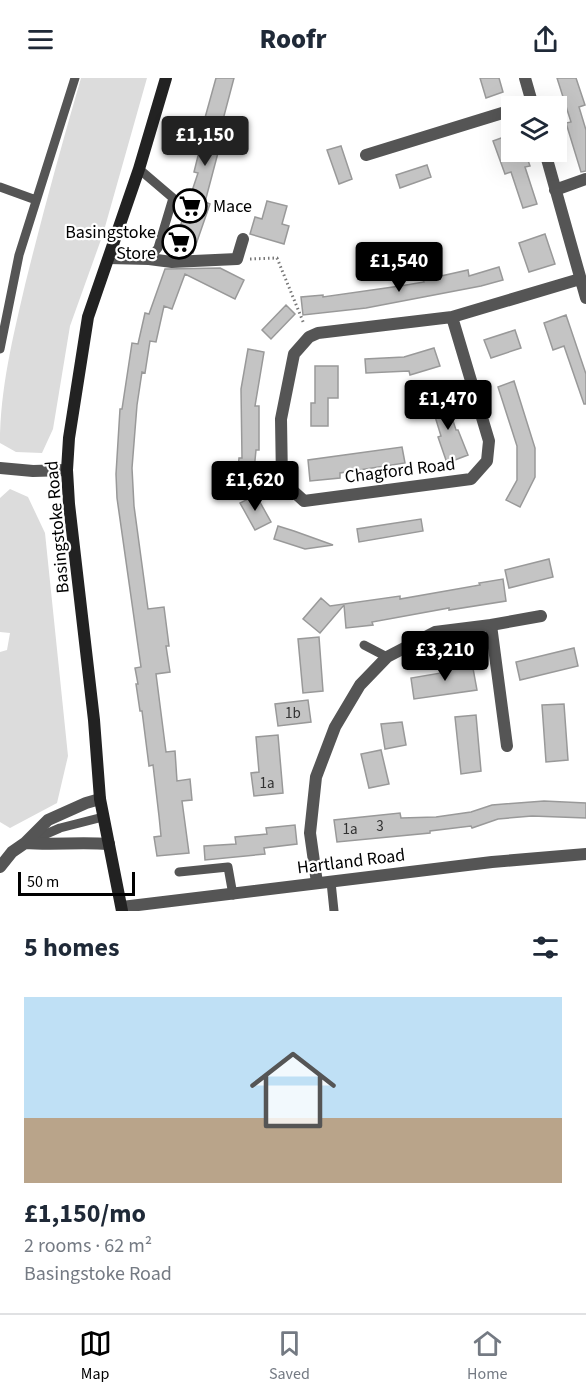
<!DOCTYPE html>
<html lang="en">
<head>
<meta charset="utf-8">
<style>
	:root { --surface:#fff; --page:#f2f2f3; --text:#1f2937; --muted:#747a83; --line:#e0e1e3; --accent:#000 }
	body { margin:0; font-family:"Source Sans 3",sans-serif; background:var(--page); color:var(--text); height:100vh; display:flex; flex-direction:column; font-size:22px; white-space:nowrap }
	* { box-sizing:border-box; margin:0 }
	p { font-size:20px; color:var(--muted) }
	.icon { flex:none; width:33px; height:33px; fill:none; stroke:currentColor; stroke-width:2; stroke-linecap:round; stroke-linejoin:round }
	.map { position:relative; height:833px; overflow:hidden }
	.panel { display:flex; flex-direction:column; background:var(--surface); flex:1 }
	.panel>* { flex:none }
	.buttons { position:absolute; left:501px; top:18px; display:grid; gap:12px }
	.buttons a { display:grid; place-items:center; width:66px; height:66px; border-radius:0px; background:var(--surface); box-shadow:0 6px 24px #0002; font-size:30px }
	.scale { position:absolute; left:18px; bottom:15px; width:117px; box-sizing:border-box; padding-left:6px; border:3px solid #000; border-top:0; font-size:16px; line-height:21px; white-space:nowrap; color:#000; -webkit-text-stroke:4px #fff; paint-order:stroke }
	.price { position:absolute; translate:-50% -51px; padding:0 14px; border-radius:6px; background:var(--accent); color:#fff; font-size:20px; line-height:39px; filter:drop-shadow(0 2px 3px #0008) }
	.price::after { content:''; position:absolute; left:50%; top:36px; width:18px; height:14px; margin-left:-9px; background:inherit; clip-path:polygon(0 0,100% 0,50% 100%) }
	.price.on { background:#222; color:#fff }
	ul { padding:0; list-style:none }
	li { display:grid; align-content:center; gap:12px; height:318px; padding:0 24px }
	li span { display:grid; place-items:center; height:186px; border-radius:0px; color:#555 }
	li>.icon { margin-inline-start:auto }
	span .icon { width:108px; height:108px; fill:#fffc; stroke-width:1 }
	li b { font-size:26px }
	h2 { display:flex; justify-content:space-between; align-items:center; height:72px; padding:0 24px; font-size:26px }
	header { display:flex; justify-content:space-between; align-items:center; height:78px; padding:0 24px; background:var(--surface); font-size:27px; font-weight:800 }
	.menu { display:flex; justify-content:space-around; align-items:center; height:84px; border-top:2px solid var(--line); background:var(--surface); font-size:16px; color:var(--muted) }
	.menu a { display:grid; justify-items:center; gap:3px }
	.menu .on { color:var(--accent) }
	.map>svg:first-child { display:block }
	.green { fill:#dcdcdc }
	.building { fill:#c4c4c4; stroke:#999; stroke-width:1.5 }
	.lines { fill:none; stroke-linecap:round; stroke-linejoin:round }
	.path { stroke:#777; stroke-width:3; stroke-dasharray:1.5 3; stroke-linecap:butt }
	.service { stroke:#555; stroke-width:9 }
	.minor { stroke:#555; stroke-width:12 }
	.tertiary { stroke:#555; stroke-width:12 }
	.secondary { stroke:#222; stroke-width:12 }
	.labels { text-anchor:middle; stroke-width:4.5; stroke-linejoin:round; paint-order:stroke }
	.number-label { font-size:15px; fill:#313131 }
	.poi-label { font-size:18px; fill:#000; stroke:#fff; text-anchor:start }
	.street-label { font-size:18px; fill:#000; stroke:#fff }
</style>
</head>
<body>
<header><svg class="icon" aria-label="menu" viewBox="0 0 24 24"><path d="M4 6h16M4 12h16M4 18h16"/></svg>Roofr<svg class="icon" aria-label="share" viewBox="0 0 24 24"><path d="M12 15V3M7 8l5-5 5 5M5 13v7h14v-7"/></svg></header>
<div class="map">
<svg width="586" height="833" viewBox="0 0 586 833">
	<rect width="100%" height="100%" fill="#fff"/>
	<!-- green -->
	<path class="green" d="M81,0H147L103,156L70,248L53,351L42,375L16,374L0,365C0,311 13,259 25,207C42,138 61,69 81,0Z
		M10,411L28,419L45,455L68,678L57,725L10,750L0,744V574L7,572L10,555L0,554V420Z"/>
	<!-- building -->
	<path class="building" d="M216,0H234L220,53L234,57L230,74L219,71L205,124L210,126L193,175L171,176L198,95L194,94L201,66L198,65Z
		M480,0H499L503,14L486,20Z
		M557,0H576L585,27L579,29L586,52V93L581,94L566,45L571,44Z
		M512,56V74H525L530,88L525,89L537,126L523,130L511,94L505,96L493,63Z
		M341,68L352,101L339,106L327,72Z
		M427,87L431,99L400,110L396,97Z
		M267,123L287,128L282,146L289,148L284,166L250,156L255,139L262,141Z
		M545,156L555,186L529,194L519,165Z
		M499,189L503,202L481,208L366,230L303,237L301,219L323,217V219L400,208L424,204L423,202L468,192L469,198Z
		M220,190L244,202L235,221L185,196L172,231L164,228L156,264L150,263L145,295L142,294L137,327L132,390L134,428L148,531L164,529L169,568H166L170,594L156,596L166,674L175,673L177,703L190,701L192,722L182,723L189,775L157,778L154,759L161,758L159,738L153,687L149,688L142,633H140L136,606H138L135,590L141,589L117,420L116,396L120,331H122L132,265L138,266L145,235L149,236L165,191Z
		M286,227L295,236L271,261L262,252Z
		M566,237L586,296V326H584L564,268L553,272L544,245Z
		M515,252L521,270L491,280L484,262Z
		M434,270L440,288L410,297L409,293L366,295L365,281L404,279Z
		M248,271L264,274L255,328H259V372H256L253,403L237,402L239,380H242L241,311Z
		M315,288H338V320H328V348H311V325H315Z
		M514,303L535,370V399L520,429L506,422L517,402V368L498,309Z
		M445,318L456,352H458L468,377L447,385L438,359L441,358L430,322Z
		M402,369L405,385L340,395V400L310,403L308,382Z
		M256,417L271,444L255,452L240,425Z
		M421,441L423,453L359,464L357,451Z
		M278,448L294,453L333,467L305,471L274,461Z
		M549,481L553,499L509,510L505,492Z
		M503,501L506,523L449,532V530L372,544L373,547L346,550L344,527L320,555L303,541L321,520L330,528L400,518V521L480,507L479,505Z
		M319,559L323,613L303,615L298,561Z
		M574,570L578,588L520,602L516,584Z
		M472,585L477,612L414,621L411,600L447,594L446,590Z
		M308,622L311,644L278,648L275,626Z
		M564,626L568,682L546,684L542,627Z
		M476,637L481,693L461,696L455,639Z
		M402,644L406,667L385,671L381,646Z
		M278,657L283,715L254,718L251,695L259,694L256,659Z
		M381,672L389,706L369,710L361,676Z
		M544,723L586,725V740L532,738L498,741L472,750L471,748L430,753V755L337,764L334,742L400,735L401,740L436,739L471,734L492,727Z
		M295,747L297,766L264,770L265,776L205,782L204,768L236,766L235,759L267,756L266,750Z"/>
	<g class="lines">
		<!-- path -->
		<path class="path" d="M250,181L277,180L304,246"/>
		<!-- service -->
		<path class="service" d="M139,91L173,120L158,170L149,181
			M0,109L36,122
			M0,271L19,177L75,0
			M364,567L387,579
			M30,763L60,750L103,739
			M179,794L228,789L233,817
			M331,804L334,833"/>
		<!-- minor -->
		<path class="minor" d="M525,0L533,28
			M545,74L586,220
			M366,77L512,32
			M555,112L586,101
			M109,180L149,181L172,184L237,181L243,161
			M452,239L318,255L309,259L294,276L281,341L282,403L304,423L471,401L487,383L489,363L452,239L580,201
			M0,390L33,393L67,392
			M491,547L541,538
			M317,805L310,755L316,699L335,649L360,607L387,579L435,554L491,547L507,668"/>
		<!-- tertiary -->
		<path class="tertiary" d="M25,765C53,767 80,764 109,766
			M0,789L12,774L25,765L48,742L86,725L100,721
			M122,829L492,784L586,776"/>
		<!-- secondary -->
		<path class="secondary" d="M122,833L100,721L94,642L69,426L67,392L69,360L88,239L139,91L166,0"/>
	</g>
	<!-- icons -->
	<defs>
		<g id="supermarket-ring" transform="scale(1.725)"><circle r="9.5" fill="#fff" stroke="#000" stroke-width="1.5"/><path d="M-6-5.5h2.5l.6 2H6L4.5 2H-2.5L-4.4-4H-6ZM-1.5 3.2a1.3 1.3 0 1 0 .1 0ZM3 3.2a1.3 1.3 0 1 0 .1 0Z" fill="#000"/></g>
	</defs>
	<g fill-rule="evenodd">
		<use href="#supermarket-ring" x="190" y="128"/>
		<use href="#supermarket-ring" x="179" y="164"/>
	</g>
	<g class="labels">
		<!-- number labels -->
		<g class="number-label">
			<text x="293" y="640">1b</text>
			<text x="267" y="710">1a</text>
			<text x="380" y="753">3</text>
			<text x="350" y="756">1a</text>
		</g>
		<!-- poi labels -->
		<g class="poi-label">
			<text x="213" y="134">Mace</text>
			<text x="156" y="160" text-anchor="end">Basingstoke<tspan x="156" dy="21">Store</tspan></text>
		</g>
		<!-- street labels -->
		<g class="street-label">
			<text transform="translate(400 392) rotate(-7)" y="6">Chagford Road</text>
			<text transform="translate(57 449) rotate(-95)" y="6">Basingstoke Road</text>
			<text transform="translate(351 783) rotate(-7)" y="6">Hartland Road</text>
		</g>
	</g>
</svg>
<div class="buttons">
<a><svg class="icon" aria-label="layers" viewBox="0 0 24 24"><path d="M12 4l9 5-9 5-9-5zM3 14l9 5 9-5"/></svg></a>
</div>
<div class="scale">50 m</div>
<b class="price on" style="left:205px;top:89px">£1,150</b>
<b class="price" style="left:399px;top:215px">£1,540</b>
<b class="price" style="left:448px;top:353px">£1,470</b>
<b class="price" style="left:255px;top:434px">£1,620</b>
<b class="price" style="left:445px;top:604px">£3,210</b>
</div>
<section class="panel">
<h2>5 homes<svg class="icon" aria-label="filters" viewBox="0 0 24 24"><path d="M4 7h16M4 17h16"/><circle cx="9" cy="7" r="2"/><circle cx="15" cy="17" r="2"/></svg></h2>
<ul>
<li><span style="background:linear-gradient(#bfe0f5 65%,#b9a48a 0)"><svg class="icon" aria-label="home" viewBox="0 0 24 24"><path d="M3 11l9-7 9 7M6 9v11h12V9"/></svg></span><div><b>£1,150/mo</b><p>2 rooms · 62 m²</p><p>Basingstoke Road</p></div></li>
</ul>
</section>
<nav class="menu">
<a class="on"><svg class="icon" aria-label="map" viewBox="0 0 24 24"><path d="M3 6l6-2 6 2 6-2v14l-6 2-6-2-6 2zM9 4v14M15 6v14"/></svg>Map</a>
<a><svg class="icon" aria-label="saved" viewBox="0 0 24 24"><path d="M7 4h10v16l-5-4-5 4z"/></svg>Saved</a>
<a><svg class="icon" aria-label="home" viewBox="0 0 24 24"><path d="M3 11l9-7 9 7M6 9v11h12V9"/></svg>Home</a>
</nav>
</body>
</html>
